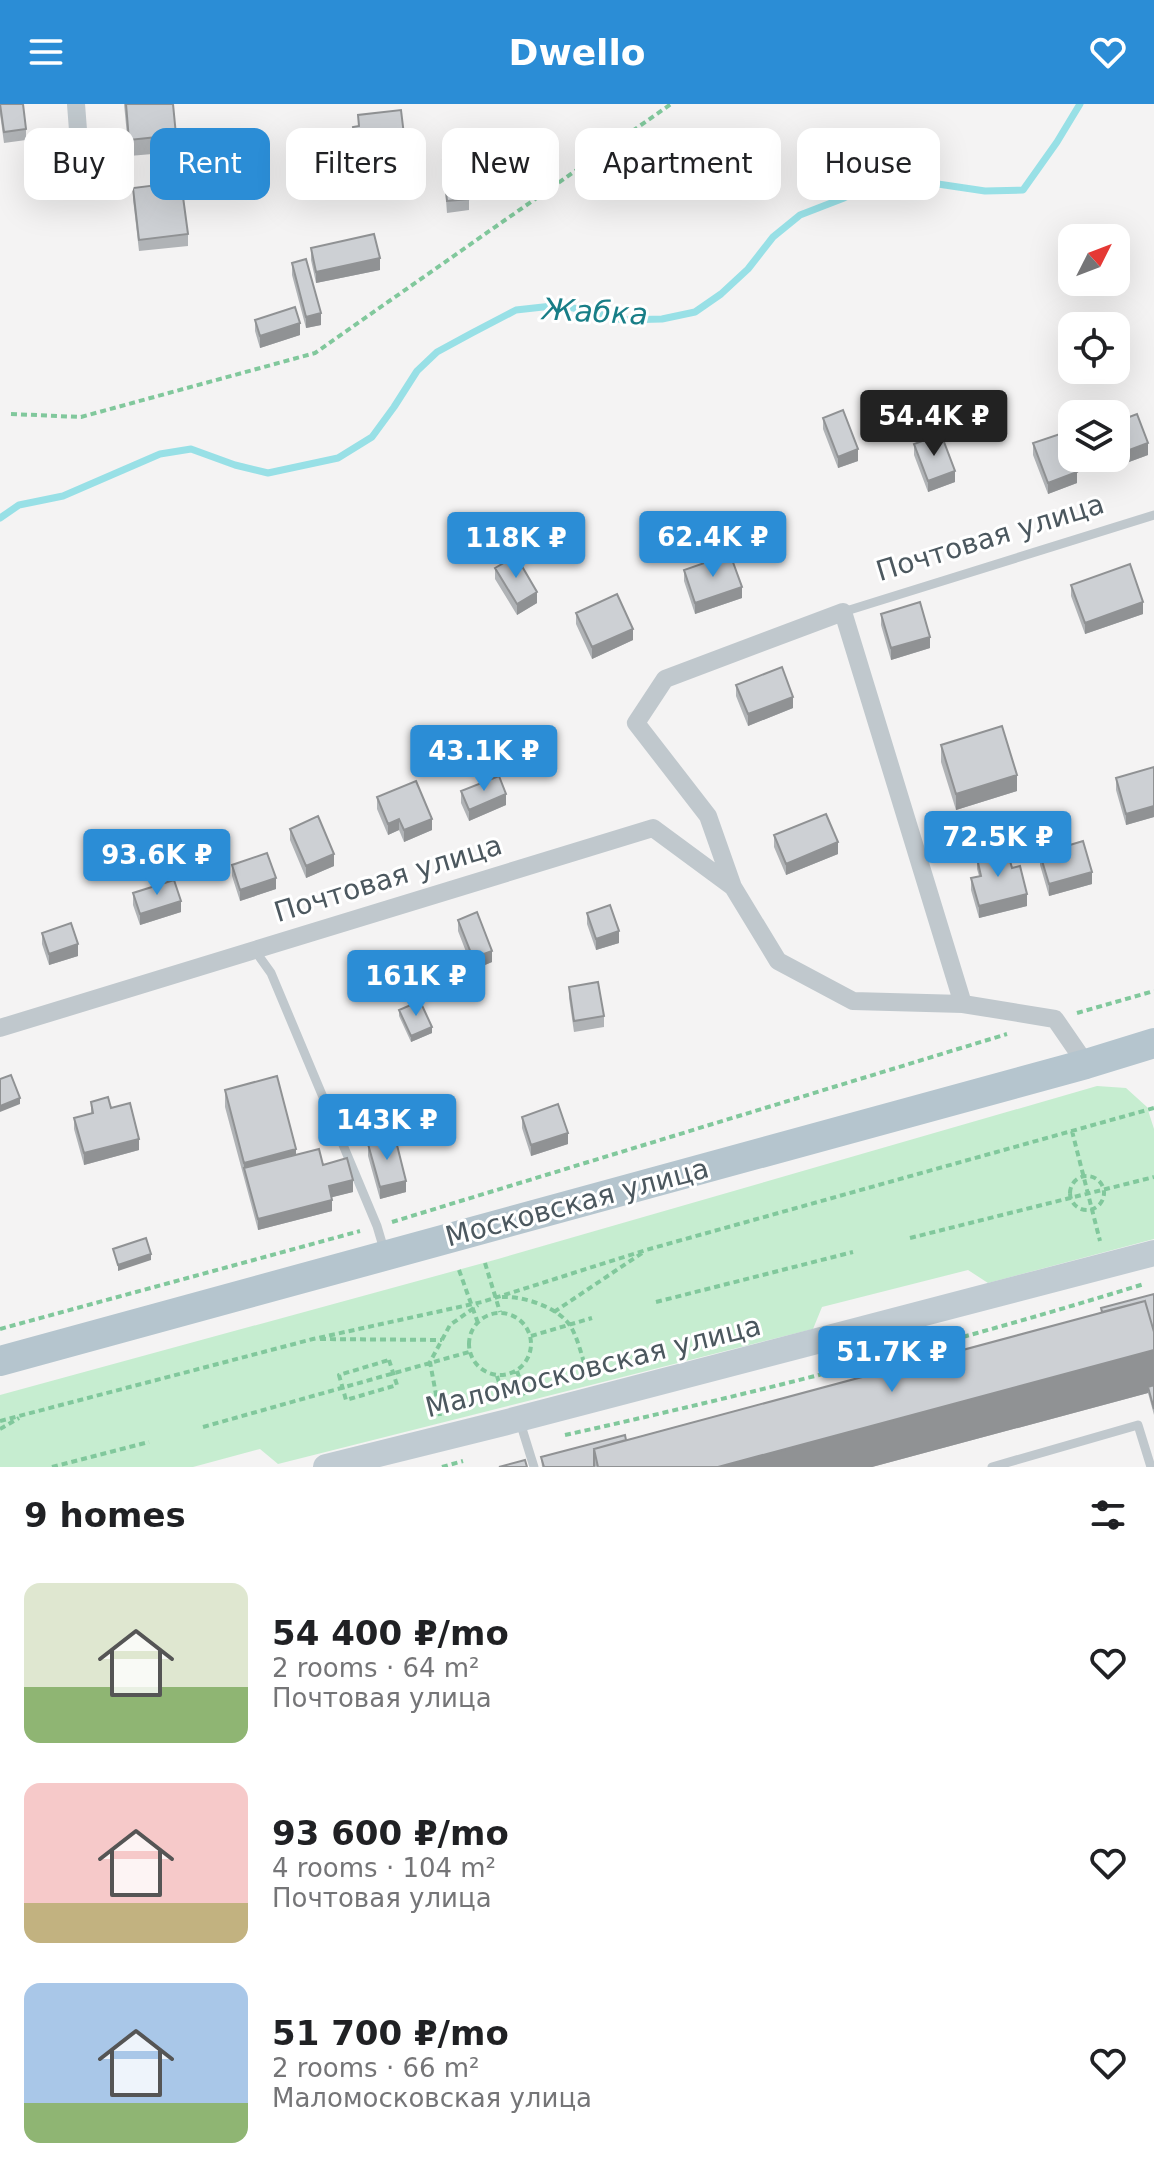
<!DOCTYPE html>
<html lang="en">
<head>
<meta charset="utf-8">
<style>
	:root { --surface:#fff; --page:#f6f6f6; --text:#202124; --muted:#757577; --accent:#2b8dd6 }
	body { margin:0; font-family:"DejaVu Sans",sans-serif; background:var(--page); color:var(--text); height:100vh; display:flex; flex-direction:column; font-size:30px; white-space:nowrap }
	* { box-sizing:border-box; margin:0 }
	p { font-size:26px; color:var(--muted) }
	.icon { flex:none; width:44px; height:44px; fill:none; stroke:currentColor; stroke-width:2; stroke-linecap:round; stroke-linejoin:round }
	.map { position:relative; height:1363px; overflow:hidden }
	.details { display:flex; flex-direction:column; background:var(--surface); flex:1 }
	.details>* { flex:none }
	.top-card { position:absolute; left:24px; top:24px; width:1106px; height:72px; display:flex; gap:16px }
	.needle { width:52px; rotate:48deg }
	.buttons { position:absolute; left:1058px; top:120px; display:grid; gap:16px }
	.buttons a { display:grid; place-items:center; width:72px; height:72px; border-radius:16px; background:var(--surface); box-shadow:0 8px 32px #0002; font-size:40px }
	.price { position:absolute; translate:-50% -68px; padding:0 18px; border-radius:8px; background:var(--accent); color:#fff; font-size:26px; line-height:52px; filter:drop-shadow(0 2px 4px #0008) }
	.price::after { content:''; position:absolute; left:50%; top:48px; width:24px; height:18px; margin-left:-12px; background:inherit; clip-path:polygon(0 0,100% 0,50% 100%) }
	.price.active { background:#222; color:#fff }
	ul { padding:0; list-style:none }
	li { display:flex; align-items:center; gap:24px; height:200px; padding:0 24px }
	li span { display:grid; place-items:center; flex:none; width:224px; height:160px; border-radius:16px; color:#555 }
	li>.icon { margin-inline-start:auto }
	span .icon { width:96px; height:96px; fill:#fffc; stroke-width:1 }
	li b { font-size:34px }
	h2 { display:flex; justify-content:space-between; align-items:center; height:96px; padding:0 24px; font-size:34px }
	.chip { padding:0 28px; border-radius:16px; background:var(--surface); box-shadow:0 8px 32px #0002; font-size:28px; line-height:72px }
	.chip.active { background:var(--accent); color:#fff }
	header { display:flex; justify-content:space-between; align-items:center; height:104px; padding:0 24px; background:var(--accent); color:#fff; font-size:36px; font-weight:600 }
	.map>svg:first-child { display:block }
	.green { fill:#c6edd0 }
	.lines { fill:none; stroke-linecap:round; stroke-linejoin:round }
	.stream { stroke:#98e0e6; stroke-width:7 }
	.path { stroke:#81c89c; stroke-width:4; stroke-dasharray:6 4; stroke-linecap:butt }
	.lane { stroke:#c0c8cd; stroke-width:9 }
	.street { stroke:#c0c8cd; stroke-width:18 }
	.secondary { stroke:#c0cbd2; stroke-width:26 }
	.primary { stroke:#b5c5ce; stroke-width:30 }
	.wall { fill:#b0b3b6 }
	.shaded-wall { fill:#909294 }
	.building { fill:#cdd0d4; stroke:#909294; stroke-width:2 }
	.labels { text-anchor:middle; stroke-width:6; stroke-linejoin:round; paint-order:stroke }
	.street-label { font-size:28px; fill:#4c585f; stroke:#fff }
	.water-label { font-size:30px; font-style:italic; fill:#187e87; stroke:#fff }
</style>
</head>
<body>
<header><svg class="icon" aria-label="menu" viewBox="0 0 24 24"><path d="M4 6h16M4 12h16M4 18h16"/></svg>Dwello<svg class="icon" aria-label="heart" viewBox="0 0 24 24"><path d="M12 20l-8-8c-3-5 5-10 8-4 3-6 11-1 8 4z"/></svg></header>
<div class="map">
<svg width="1154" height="1363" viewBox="0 0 1154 1363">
	<rect width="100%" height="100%" fill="#f4f3f3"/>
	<!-- green -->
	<path class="green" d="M1097,982L1126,984L1147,1003L1154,1025V1135L988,1179L968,1166L822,1203L813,1225L278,1360L260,1345L193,1363H0V1291L498,1155Z"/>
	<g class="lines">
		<!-- stream -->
		<path class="stream" d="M0,414L19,401L63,392L160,350L191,345L235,361L268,369L338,354L372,333L394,303L417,267L437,248L472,229L516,206L561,201L623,216L662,215L695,208L721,190L748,165L773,133L800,111L844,94L874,78L911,76L985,87L1023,86L1057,38L1080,0"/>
		<!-- path -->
		<path class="path" d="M11,310L81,313L315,249L671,0
			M1077,909L1154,887
			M1072,1027L1100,1137
			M1070 1089a17 17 0 1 1 34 0a17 17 0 1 1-34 0Z
			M392,1118L1007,930
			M910,1134L1154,1073
			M485,1159L500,1208
			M459,1166L478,1219
			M502,1193C523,1192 559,1203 571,1223C579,1237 583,1257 588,1272
			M656,1198L853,1148
			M554,1208L642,1149
			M469 1240a31 31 0 1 1 62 0a31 31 0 1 1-62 0Z
			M0,1225L360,1127
			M531,1232L592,1214
			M320,1235L442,1236
			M389,1256L397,1281L346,1296L339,1271Z
			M517,1267L525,1291
			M497,1272L503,1292
			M440,1312L430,1258L450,1221L478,1201
			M0,1317L313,1235L482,1198L646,1146L1154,1004
			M203,1323L469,1248
			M0,1325L19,1314
			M565,1331C760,1288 953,1239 1144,1180
			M52,1363L149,1338
			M442,1363L463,1357"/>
		<!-- lane -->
		<path class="lane" d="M843,508L1154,411
			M253,844L271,869L377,1122L385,1149
			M520,1318L534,1363
			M992,1363L1138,1321L1151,1363"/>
		<!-- street -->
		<path class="street" d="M76,0L82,78
			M733,783L708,712L636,619L665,575L843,508L963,900
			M0,924L653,724L733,783L778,857L853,897L963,900L1055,915L1086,960"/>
		<!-- secondary -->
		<path class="secondary" d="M326,1363L511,1317L1154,1149"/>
		<!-- primary -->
		<path class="primary" d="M0,1257L1086,960L1154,939"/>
	</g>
	<!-- wall -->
	<path class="wall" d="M0,0L26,25V36L4,39L0,10Z
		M124,0H173L176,31V48L129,52Z
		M358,11L407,56V67L363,72L362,66H357L353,23H358Z
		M443,56L469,95V106L447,109Z
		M133,84L188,130V142L139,147L133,95Z
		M311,144L380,166L316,179L311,156Z
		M292,159L321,221L306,224L292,171Z
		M255,216L300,231L260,244L255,227Z
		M823,314L858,357L838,364L823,325Z
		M1033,339L1077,379L1048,390L1033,351Z
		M914,340L955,378L928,388L914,351Z
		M1148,351L1110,365L1105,354H1116Z
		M495,464L537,499L517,511L495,475Z
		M684,466L742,494L695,510L684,477Z
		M1071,481L1143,510L1085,530L1071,492Z
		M576,509L633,536L592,555L576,520Z
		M881,510L930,544L891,556L881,521Z
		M736,581L793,604L748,622L736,592Z
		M941,641L1017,687L956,706L941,658Z
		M1154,663V713L1126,721L1116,686V674Z
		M461,687L506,701L469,717L461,699Z
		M377,693L432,726L404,738L399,726L388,731L377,705Z
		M290,725L334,762L306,774L290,736Z
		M774,731L838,750L786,771L774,743Z
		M1040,750L1092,780L1049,792L1040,761Z
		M977,754L1012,764L1027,802L979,814L971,786V774L979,772L977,765Z
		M232,761L276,785L240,797L232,772Z
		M133,789L181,808L140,821L133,801Z
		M587,809L619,839L596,846L587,820Z
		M458,816L492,858L473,866L458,827Z
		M42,829L78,852L49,861L42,840Z
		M569,883L604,912V923L574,928L569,894Z
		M399,906L432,929L411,938L399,912Z
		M225,986L296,1051L323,1061L353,1088L332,1093V1107L258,1126L225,1003Z
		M91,998L111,1004L139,1046L84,1061L74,1025V1014L91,1010Z
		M522,1013L568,1040L531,1052L522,1024Z
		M368,1040L406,1088L380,1095L368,1052Z
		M1154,1190V1311L1148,1289L872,1363H542L541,1353L626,1336L1101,1209V1204Z"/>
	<!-- shaded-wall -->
	<path class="shaded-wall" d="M380,154V166L316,179V168Z
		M321,209V221L306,224V213Z
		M300,219V231L260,244V232Z
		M1148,339V351L1110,365V354H1116V351Z
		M858,345V357L838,364V353Z
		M955,367V378L928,388V377Z
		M1077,368V379L1048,390V379Z
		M742,483V494L695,510V499Z
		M537,488V499L517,511V500Z
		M1143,498V510L1085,530V519Z
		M633,525V536L592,555V543Z
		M930,533V544L891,556V544Z
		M793,593V604L748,622V610Z
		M1017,671V687L956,706V690Z
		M506,690V701L469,717V706Z
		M1154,702V713L1126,721V710Z
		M399,715V726L388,731V720Z
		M432,715V726L404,738V726Z
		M838,738V750L786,771V760Z
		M334,750V762L306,774V762Z
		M1092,768V780L1049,792V780Z
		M276,774V785L240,797V786Z
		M1027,790V802L979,814V802Z
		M181,797V808L140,821V810Z
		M619,827V839L596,846V835Z
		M78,840V852L49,861V850Z
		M492,847V858L473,866V854Z
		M432,923V929L411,938V932Z
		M20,994V1000L0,1008V1002Z
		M568,1029V1040L531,1052V1041Z
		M139,1035V1046L84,1061V1049Z
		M296,1045V1062L244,1064V1059Z
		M353,1076V1088L329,1094V1082Z
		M406,1077V1088L380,1095V1083Z
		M332,1096V1107L258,1126V1115Z
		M151,1150V1156L118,1167V1161Z
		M1154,1246V1287L1148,1283V1289L872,1363H718Z"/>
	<!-- building -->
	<path class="building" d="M0,0H23L26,25L4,28Z
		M126,0H173L176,31L129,36Z
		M401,6L407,56L363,61L362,54L357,55L353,23L359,22L358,11Z
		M464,54L469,95L447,97L443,56Z
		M181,78L188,130L139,136L133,84Z
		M374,130L380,154L316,168L311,144Z
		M306,155L321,209L306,213L292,159Z
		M295,203L300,219L260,232L255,216Z
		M843,306L858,345L838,353L823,314Z
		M1137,310L1148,339L1116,351V318Z
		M1063,329L1077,368L1048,379L1033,339Z
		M941,330L955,367L928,377L914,340Z
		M730,450L742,483L695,499L684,466Z
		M516,452L537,488L517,500L495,464Z
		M1130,460L1143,498L1085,519L1071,481Z
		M617,490L633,525L592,543L576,509Z
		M920,498L930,533L891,544L881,510Z
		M782,563L793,593L748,610L736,581Z
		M1002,622L1017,671L956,690L941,641Z
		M1154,663V702L1126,710L1116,674Z
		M499,672L506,690L469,706L461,687Z
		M416,677L432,715L404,726L399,715L388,720L377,693Z
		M826,710L838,738L786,760L774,731Z
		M318,712L334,750L306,762L290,725Z
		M1083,737L1092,768L1049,780L1040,750Z
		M1007,746L1012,764L1020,762L1027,790L979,802L971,774L981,772L977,754Z
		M267,749L276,774L240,786L232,761Z
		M174,776L181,797L140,810L133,789Z
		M610,801L619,827L596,835L587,809Z
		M477,808L492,847L473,854L458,816Z
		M71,819L78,840L49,850L42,829Z
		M598,878L604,912L574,917L569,883Z
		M420,897L432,923L411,932L399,906Z
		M11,971L20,994L0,1002V975Z
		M277,972L296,1045L244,1059L225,986Z
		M108,993L111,1004L130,999L139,1035L84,1049L74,1014L93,1009L91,998Z
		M558,1000L568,1029L531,1041L522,1013Z
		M395,1033L406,1077L380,1083L368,1040Z
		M319,1045L323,1061L347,1054L353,1076L329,1082L332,1096L258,1115L244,1064Z
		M146,1134L151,1150L118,1161L113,1145Z
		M1154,1190V1228L1145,1197L1102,1208L1101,1204Z
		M1145,1197L1154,1228V1246L718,1363H598L594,1345Z
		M1154,1281V1305L1148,1283Z
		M625,1331L626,1336L594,1345V1363H544L541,1353Z
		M525,1356L527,1363H499Z"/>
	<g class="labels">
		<!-- street labels -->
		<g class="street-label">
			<text transform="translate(990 433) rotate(-17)" y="10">Почтовая улица</text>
			<text transform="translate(388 774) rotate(-17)" y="10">Почтовая улица</text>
			<text transform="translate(577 1098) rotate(-15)" y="10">Московская улица</text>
			<text transform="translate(593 1262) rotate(-14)" y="10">Маломосковская улица</text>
		</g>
		<!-- water labels -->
		<g class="water-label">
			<text transform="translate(595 208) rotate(3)" y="10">Жабка</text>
		</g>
	</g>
</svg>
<div class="buttons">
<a><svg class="needle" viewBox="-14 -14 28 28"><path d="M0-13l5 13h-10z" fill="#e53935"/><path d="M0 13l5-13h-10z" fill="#757577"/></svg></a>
<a><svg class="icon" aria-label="locate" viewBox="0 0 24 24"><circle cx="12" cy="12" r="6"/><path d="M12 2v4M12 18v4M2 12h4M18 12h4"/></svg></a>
<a><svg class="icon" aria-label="layers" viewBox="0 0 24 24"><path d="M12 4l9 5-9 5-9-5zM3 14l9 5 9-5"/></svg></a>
</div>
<b class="price active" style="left:934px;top:354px">54.4K ₽</b>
<b class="price" style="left:713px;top:475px">62.4K ₽</b>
<b class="price" style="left:516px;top:476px">118K ₽</b>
<b class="price" style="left:484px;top:689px">43.1K ₽</b>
<b class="price" style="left:998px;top:775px">72.5K ₽</b>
<b class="price" style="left:157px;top:793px">93.6K ₽</b>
<b class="price" style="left:416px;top:914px">161K ₽</b>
<b class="price" style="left:387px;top:1058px">143K ₽</b>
<b class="price" style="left:892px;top:1290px">51.7K ₽</b>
<div class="top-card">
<a class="chip">Buy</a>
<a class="chip active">Rent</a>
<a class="chip">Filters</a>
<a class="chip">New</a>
<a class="chip">Apartment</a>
<a class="chip">House</a>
</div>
</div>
<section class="details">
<h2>9 homes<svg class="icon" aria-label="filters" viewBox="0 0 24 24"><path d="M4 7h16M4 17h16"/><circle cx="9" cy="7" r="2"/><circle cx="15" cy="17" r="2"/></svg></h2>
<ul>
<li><span style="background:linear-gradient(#dfe7d0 65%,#8fb573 0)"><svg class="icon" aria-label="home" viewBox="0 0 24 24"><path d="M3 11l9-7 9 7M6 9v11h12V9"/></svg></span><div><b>54 400 ₽/mo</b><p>2 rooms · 64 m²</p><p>Почтовая улица</p></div><svg class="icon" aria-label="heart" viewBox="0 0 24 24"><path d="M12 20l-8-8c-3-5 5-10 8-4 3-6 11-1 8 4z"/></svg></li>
<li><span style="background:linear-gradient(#f6c9c9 75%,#c2b280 0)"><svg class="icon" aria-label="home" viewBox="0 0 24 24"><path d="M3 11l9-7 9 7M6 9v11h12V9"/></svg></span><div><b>93 600 ₽/mo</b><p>4 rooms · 104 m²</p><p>Почтовая улица</p></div><svg class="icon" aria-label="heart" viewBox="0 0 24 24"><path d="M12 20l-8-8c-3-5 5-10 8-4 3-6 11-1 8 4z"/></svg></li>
<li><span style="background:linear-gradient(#a9c7e8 75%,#8fb573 0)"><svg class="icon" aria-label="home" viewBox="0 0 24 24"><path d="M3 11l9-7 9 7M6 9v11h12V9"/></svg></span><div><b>51 700 ₽/mo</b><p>2 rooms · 66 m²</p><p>Маломосковская улица</p></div><svg class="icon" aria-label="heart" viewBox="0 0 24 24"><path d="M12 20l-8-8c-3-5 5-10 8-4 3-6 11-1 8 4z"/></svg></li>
</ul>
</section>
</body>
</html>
